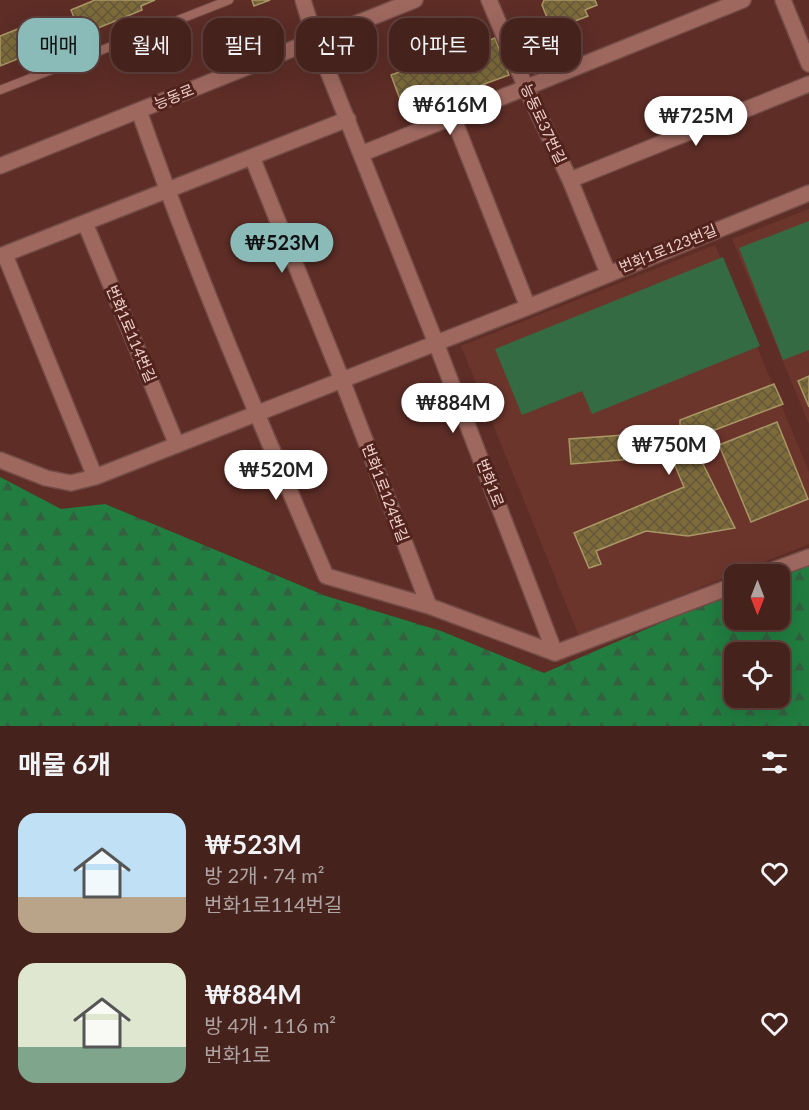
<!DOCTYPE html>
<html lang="ko">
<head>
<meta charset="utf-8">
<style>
	:root { --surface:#46221c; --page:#4d2a25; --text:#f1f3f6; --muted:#b0a4a3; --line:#5e3f3b; --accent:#8bbbb9 }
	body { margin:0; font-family:Lato,"Noto Sans KR",sans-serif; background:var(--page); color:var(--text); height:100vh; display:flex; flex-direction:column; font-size:22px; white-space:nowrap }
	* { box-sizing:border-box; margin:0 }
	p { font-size:20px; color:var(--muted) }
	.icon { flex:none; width:33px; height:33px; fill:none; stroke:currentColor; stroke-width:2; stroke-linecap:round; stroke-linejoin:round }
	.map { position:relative; height:726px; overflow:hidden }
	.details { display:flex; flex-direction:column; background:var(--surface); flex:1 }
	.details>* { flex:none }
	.banner { position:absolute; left:18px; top:18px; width:774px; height:54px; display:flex; gap:12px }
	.needle { width:39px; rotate:180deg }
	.tools { position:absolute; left:724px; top:564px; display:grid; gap:12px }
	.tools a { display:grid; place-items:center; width:66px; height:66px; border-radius:12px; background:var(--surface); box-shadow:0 6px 24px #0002,0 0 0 2px var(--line); font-size:30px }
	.price { position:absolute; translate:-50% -51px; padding:0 14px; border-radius:21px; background:#fff; color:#222; font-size:20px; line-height:39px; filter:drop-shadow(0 2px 3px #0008) }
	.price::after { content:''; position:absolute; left:50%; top:36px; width:18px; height:14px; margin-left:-9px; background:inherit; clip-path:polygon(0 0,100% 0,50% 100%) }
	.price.on { background:var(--accent); color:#111 }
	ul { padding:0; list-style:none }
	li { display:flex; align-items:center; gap:18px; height:150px; padding:0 18px }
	li span { display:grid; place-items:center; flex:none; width:168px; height:120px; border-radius:18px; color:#555 }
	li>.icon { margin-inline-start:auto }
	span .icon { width:72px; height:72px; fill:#fffc; stroke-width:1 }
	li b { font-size:26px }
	h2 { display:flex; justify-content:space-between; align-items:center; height:72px; padding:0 18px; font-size:26px }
	.tag { padding:0 21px; border-radius:18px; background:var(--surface); box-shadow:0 6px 24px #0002,0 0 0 2px var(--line); font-size:21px; line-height:54px }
	.tag.on { background:var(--accent); color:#111 }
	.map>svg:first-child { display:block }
	.built { fill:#6c352c }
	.forest { fill:url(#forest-firs); fill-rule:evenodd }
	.garden { fill:#346b42 }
	.building { fill:url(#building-cross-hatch); stroke:#a99765; stroke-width:1.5 }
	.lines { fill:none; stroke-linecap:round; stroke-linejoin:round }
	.lane-casing { stroke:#744c46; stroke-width:10 }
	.street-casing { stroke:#744c46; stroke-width:18 }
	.secondary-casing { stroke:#744c46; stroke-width:18 }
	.lane { stroke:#9e685f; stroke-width:8 }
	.street { stroke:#9e685f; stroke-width:15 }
	.secondary { stroke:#9e685f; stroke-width:15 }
	.labels { text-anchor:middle; stroke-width:6; stroke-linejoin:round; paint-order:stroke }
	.street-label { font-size:15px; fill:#efd0ca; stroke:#51231c }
</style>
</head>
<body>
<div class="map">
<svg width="809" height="726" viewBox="0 0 809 726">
	<defs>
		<pattern id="forest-firs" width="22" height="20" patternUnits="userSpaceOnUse" patternTransform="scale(1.5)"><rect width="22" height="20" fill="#217d40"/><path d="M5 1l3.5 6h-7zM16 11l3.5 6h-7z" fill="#33613f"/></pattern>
		<pattern id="building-cross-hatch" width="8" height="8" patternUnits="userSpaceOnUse" patternTransform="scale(1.5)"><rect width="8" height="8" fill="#7d6b3a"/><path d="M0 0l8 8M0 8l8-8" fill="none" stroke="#65573b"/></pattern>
	</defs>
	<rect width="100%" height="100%" fill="#5d2d26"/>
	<!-- built -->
	<path class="built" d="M809,209V424L732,239Z
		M715,245L809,472V544L579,636L461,346Z"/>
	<!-- forest -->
	<path class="forest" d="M0,477L61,509L105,504L326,596L441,631L544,673L735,591V620H780V574L809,559V726H0ZM735,652H780V698H735Z"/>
	<!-- garden -->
	<path class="garden" d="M809,221V350L783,360L739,248Z
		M723,257L760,346L592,414L582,391L522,415L495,349Z"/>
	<!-- building -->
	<path class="building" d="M95,0H155L141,6L142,10L81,35L71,10Z
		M252,0H270L254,6Z
		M544,0H595L597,5L585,10L588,16L552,30L542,5Z
		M35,22L45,48L0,66V36Z
		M495,38L509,75L405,113L391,75Z
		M809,376V407L798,381Z
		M774,384L783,404L699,436L708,451L698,454L735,528L688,536L646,531L596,551L601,564L589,568L574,533L684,487L671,456L571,464L569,439L680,431V420Z
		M777,422L808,499L751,522L719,445Z"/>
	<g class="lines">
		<!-- lane casing -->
		<g class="lane-casing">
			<path id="lane" d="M0,90L229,0"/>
		</g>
		<!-- street casing -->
		<g class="street-casing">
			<path id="street" d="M489,0L526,88L570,180L608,273
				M783,0L809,64
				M139,111C194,269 260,422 326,576L429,606L555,653
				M453,117L528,307
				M361,154L743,0
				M252,157L342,380L429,606
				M570,180L809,84
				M85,223L177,445
				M5,255L95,477
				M0,256L348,119
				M0,460L46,478L71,483L95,477L528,307L809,193"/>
		</g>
		<!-- secondary casing -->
		<g class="secondary-casing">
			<path id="secondary" d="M303,0L315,39L436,343L555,653L735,585
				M0,166L415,0
				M762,574L809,557"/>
		</g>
		<!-- lane -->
		<use href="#lane" class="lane"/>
		<!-- street -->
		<use href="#street" class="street"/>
		<!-- secondary -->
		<use href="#secondary" class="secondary"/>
	</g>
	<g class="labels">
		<!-- street labels -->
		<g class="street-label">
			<text transform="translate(174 97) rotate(-22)" y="5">능동로</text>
			<text transform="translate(543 124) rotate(65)" y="5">능동로37번길</text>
			<text transform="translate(668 249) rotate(-22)" y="5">번화1로123번길</text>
			<text transform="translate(131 334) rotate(67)" y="5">번화1로114번길</text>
			<text transform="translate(490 483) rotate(69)" y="5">번화1로</text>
			<text transform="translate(385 493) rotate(69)" y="5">번화1로124번길</text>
		</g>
	</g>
</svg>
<div class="tools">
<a><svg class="needle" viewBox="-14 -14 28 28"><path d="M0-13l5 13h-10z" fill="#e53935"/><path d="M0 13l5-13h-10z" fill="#b0a4a3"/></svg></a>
<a><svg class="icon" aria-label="locate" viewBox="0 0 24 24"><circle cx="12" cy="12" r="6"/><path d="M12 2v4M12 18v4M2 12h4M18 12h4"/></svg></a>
</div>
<b class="price" style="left:450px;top:136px">₩616M</b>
<b class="price" style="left:696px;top:147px">₩725M</b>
<b class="price on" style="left:282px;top:274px">₩523M</b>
<b class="price" style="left:453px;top:434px">₩884M</b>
<b class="price" style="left:669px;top:476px">₩750M</b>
<b class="price" style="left:276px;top:501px">₩520M</b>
<div class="banner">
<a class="tag on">매매</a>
<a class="tag">월세</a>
<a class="tag">필터</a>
<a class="tag">신규</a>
<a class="tag">아파트</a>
<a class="tag">주택</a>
</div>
</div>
<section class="details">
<h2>매물 6개<svg class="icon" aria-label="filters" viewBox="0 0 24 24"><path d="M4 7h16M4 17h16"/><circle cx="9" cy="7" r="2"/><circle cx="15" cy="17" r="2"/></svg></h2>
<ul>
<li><span style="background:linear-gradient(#bfe0f5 70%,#b9a48a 0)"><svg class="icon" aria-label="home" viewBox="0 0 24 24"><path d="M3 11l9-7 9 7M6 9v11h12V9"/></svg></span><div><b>₩523M</b><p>방 2개 · 74 m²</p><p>번화1로114번길</p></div><svg class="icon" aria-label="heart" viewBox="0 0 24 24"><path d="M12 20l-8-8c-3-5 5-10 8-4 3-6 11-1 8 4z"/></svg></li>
<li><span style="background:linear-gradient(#dfe7d0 70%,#7fa58c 0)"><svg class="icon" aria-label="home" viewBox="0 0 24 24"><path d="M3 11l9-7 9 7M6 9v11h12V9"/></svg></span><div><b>₩884M</b><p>방 4개 · 116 m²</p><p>번화1로</p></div><svg class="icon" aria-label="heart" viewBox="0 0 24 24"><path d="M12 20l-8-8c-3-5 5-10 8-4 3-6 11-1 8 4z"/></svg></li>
</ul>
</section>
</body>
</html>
